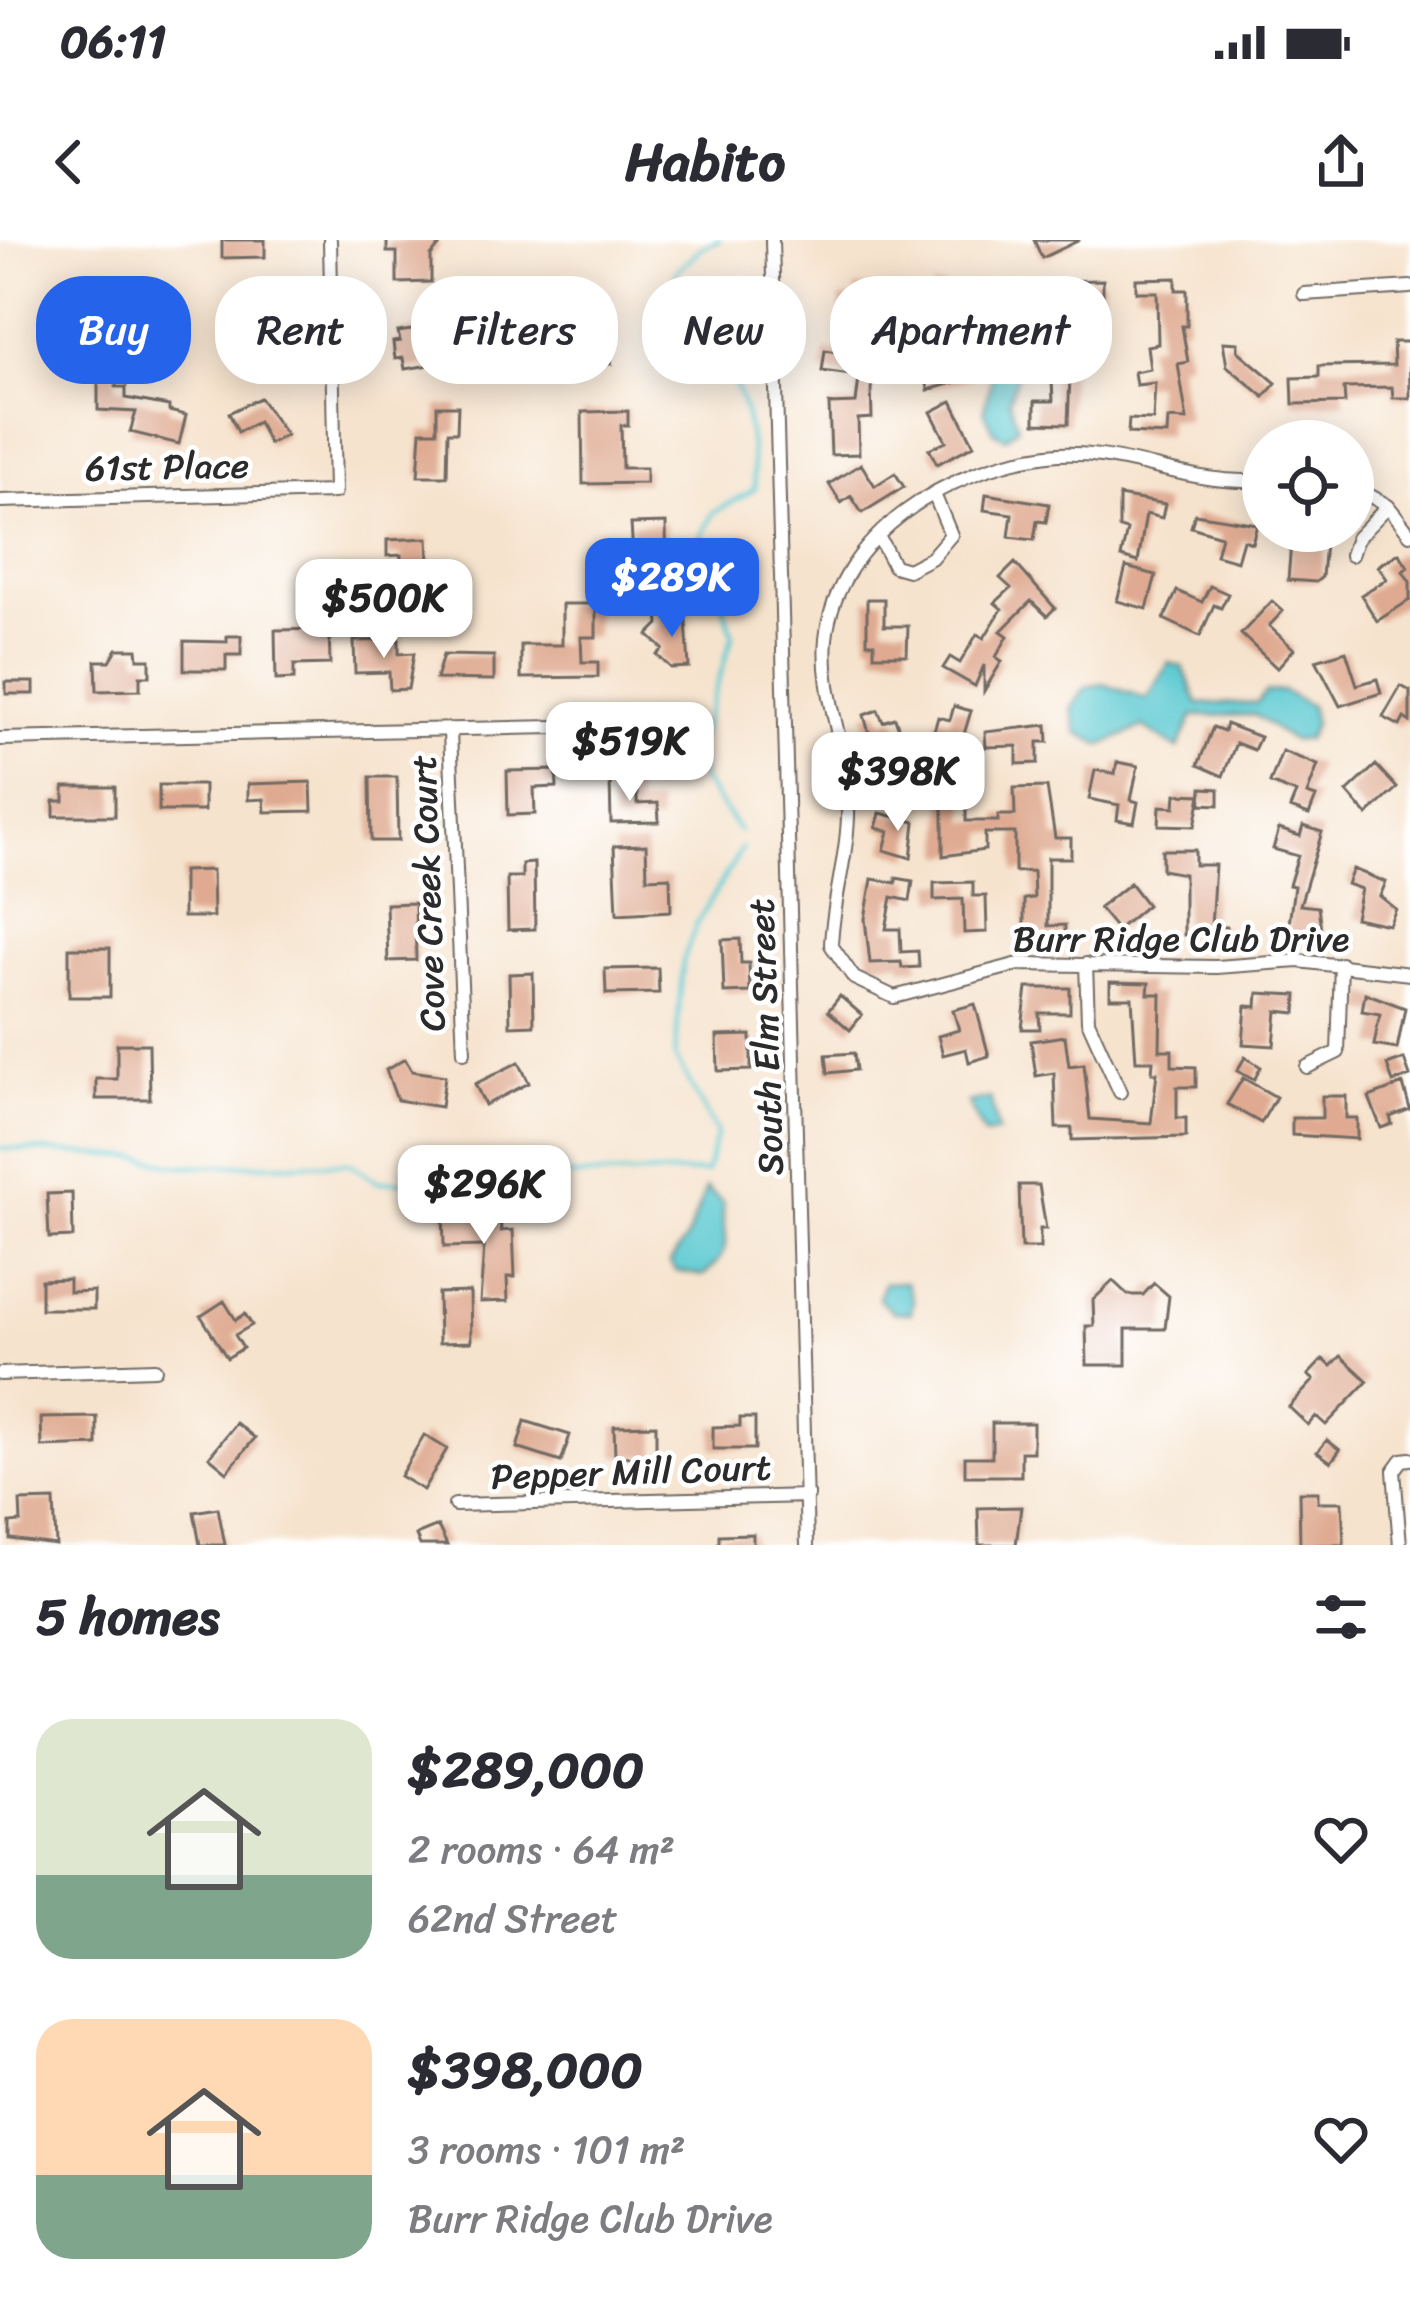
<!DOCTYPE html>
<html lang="en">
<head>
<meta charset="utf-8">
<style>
	:root { --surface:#fff; --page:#f7f7f7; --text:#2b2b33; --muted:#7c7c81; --accent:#2563eb }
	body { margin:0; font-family:Sriracha,sans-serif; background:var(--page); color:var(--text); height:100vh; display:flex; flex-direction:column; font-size:45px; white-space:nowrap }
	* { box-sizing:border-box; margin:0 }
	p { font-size:39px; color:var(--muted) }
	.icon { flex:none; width:66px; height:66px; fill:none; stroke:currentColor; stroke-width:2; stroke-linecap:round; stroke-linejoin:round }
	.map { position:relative; height:1305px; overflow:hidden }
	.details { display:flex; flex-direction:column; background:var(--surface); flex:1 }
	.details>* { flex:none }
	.guide { position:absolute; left:36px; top:36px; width:1338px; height:108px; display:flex; gap:24px }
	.tools { position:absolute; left:1242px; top:180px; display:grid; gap:24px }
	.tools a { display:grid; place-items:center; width:132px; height:132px; border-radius:50%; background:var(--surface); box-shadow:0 6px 30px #0003; font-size:60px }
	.price { position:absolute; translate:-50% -102px; padding:0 27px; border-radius:24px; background:#fff; color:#222; font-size:39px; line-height:78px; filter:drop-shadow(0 3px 6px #0008) }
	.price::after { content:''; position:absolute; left:50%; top:72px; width:36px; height:27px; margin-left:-18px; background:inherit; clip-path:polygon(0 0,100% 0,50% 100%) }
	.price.selected { background:var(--accent); color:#fff }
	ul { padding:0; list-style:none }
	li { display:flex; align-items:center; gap:36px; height:300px; padding:0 36px }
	li span { display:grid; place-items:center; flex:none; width:336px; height:240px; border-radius:36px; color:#555 }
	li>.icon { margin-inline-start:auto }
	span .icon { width:144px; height:144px; fill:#fffc; stroke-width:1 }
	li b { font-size:51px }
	h2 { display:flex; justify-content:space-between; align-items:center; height:144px; padding:0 36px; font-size:51px }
	.tag { padding:0 42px; border-radius:48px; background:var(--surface); box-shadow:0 6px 30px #0003; font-size:42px; line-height:108px }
	.tag.selected { background:var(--accent); color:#fff }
	.status { display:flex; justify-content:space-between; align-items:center; height:84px; padding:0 60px; background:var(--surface); direction:ltr }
	.status svg { height:33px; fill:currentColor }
	header { display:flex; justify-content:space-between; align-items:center; height:156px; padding:0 36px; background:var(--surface); font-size:54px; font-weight:700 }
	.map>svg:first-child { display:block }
	.water { fill:#5dcad2; stroke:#447a7e; stroke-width:3 }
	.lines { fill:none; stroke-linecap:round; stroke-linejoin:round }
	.stream { stroke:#5dcad2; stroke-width:4.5 }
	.building { fill:#dfaa91 }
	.minor-casing { stroke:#726b64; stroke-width:16 }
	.minor { stroke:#fff; stroke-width:12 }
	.labels { text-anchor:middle; stroke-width:9; stroke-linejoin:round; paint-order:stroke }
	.street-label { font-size:36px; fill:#2b2b2b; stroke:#fff }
</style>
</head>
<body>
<div class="status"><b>06:11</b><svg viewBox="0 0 49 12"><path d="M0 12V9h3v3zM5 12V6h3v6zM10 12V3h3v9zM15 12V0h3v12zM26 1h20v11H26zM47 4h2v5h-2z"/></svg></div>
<header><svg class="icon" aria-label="back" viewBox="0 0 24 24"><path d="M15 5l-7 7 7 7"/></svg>Habito<svg class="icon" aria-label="share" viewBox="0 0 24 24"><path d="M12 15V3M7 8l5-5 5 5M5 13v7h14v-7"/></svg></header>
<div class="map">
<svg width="1410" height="1305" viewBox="0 0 1410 1305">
	<rect width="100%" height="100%" fill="#fff"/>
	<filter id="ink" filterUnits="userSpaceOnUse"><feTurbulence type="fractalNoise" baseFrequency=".00833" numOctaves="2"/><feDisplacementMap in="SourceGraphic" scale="24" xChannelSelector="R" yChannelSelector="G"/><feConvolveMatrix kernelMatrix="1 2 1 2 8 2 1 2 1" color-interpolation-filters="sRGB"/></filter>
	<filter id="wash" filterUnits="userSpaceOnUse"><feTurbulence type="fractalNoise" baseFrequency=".004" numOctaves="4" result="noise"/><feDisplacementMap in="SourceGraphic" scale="48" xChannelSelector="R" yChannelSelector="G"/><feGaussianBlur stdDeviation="2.7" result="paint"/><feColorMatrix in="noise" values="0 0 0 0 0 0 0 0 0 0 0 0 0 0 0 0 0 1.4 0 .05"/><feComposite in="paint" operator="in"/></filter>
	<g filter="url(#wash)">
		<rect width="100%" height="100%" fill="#f6e3cd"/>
		<!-- water -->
		<path class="water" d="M1018,50L1025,58L1020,91L1010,95L1002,74L1006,54Z
			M1012,110L1022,122L1009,160L1018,186L1006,198L994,192L984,170L996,117Z
			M1169,423L1183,427L1198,464L1257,463L1266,452L1282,451L1310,466L1314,484L1307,499L1292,501L1255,475L1193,476L1178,509L1143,487L1102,505L1077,492L1072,468L1086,447L1103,444L1147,459Z
			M990,858L998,892L984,895L968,863Z
			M706,948L723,962C720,1001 739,1004 703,1036L675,1031L670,1023L688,996Z
			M906,1042L913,1060L911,1073L893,1072L878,1058L884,1043Z"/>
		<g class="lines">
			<!-- stream -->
			<path class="stream" d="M719,0L701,8L675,33C682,61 687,89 704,113C713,126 729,133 736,147C751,179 751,214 755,249L713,273L701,297L733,395L696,510L702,539L739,591
				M0,908L143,918L180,926L349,923L378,942L706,932L717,893L675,817L683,721L697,683L742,608"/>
		</g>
		<g id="blocks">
			<!-- building -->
			<path class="building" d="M222,0H265V17L222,18Z
				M387,0H434L440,5L431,16V42L397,43V12H387Z
				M1034,0H1080L1042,18Z
				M1176,38V50H1187V86H1182L1188,122L1178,124L1187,180L1168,179L1167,195L1128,193L1129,179L1153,180L1155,143L1136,145L1134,132L1150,129L1147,106L1158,104L1157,52H1136V39Z
				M1103,40V56H1077V97H1089V112H1071L1068,184L1035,183V161H1053L1047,41Z
				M933,46L984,52L985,94L951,90L954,65L931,62Z
				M901,47L902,63L880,64L881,88L861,89V74L841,75L840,58H856L855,48Z
				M610,57L611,124L576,125L574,58Z
				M432,87L436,109L427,110L430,125L405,129L403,118L395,119L393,102L400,101L398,92Z
				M1223,102L1238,103V111L1276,143L1264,157L1227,126Z
				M1393,102H1409L1410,158H1393L1392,147L1344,148L1345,163L1293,164L1292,138L1319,137V126L1394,125Z
				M982,106L984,123L969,125L971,138L928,150L925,131L949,128L947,110Z
				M825,110L854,115L851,135L822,131Z
				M98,125H117L116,147H126V158L169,166V171L186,175L179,204L130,192L136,172L98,170Z
				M860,130L877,132L871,148L872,178L858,179L859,214L831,215L829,164L856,163Z
				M260,158L286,195L269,204L258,182L238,192L229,173Z
				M952,161L974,205L937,224L929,209L946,201L931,172Z
				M437,166H458L457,192H448L447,236H418L421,191H437Z
				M628,171V185H621L622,228H646V243L583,244L582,172Z
				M861,224L875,246L895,233L904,247L862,273L851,256L841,263L829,244Z
				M986,254L1049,264L1046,282L1037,281L1034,300L1009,297L1012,274L984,270Z
				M1119,256L1165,264L1162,278L1146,274L1138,322L1121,317L1127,290L1119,288Z
				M1195,274L1257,284L1252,303L1243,300L1237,321L1216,315L1221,296L1191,287Z
				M666,283L667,344H635L631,284Z
				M1292,291H1326L1322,337L1316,342L1288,340Z
				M428,298L430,348L402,349L401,315L387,316V300Z
				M1399,313L1408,327L1403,331L1410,342V360L1377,381L1361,355L1387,339L1378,326Z
				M1015,323L1055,368L1047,376L1031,361L1001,391L1008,396L996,417L1002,421L984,451V425L975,446L943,428L950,417L960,423L977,394L984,398L1002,369L995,363L1011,348L1000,338Z
				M1126,327L1156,335L1147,369L1117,361Z
				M1210,346L1228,354L1221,368L1214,365L1200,396L1164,379L1177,351L1202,362Z
				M867,359H884V386H908L907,415H874V403H867Z
				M1272,361L1283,371L1269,386L1294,409L1277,428L1241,394Z
				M562,364H596V397H581L582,422H598V437L521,438V405H562Z
				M671,368L672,381L686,380L689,427L671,428L657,415L663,409L648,395L659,384L658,369Z
				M329,389L330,424L294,425V439L276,440L275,390Z
				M227,396H241V415H226V430H184V401L227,402Z
				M399,400V414L414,413L408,449L390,450L389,432L355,433L354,401Z
				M117,409H137L138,419H150V436H140V450L97,451L96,421H110Z
				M1346,411L1357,445L1377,439L1381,453L1340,466L1316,420Z
				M443,415L494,416V440L436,439Z
				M6,442H34V454H6Z
				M1401,446L1410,451V482L1404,478L1400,486L1383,477Z
				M954,466L971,471L961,504H940L936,518L920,513L925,496L932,498L938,477L950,480Z
				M878,470L883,482L895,478L902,498L886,503L891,518L877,523L864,475Z
				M1226,484L1260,497L1254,510L1236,503L1223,536L1198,525L1213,487L1224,491Z
				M1047,485L1048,502H1038V523L1017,524V506L986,507L985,492Z
				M1282,511L1318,525L1307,554L1316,557L1309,575L1290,568L1296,553L1270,543Z
				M1117,522L1138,526L1131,560L1138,562L1134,583L1117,580L1119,565L1089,559L1095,530L1115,534Z
				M1376,525L1397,548L1367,575L1347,552Z
				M556,530L557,547L534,548L535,574L508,575L507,531Z
				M370,537H397L398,601H371Z
				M637,539V564L658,563L659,582L611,583L610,540Z
				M311,542L312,571L265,572L264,559L248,560V544Z
				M159,545H204V571H159Z
				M64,547H115V576H54V561H64Z
				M1047,547L1055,598H1071V618H1048V686L1065,685V700L1024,701V659L1034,658L1033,631L1015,632V593H985V610L943,616V552H966V581H998V575H1015L1014,548Z
				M1202,548L1219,549V565L1201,564Z
				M1176,554L1201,555L1195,586L1159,585L1160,566L1175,567Z
				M880,573L915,582L911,618L884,610L889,591L876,588Z
				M1303,586L1322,592L1300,665L1318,667L1322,696L1288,692L1294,646L1289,645L1298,616L1273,609L1279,589L1300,596Z
				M646,605L647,638L670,637L671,671L617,674L614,606Z
				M1162,610H1195V625H1215L1211,687H1227V702H1209V694L1184,695V634L1162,630Z
				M534,623L535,689L508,690L507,637H522V624Z
				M1353,629L1386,642L1380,656L1396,669L1389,685L1355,678L1361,649L1347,644Z
				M212,630L213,677H183V631Z
				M896,638L913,641L910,661L892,657L886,689H900L901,712L918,711L919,727L902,728L901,722L870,723L865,679L872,639L896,643Z
				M973,642V656H986L987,692L964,693L963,659L934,660V643Z
				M1130,643L1147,665L1117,690L1099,668Z
				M415,663L416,720L388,721L386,664Z
				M740,699L741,723H749L750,752L724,753L722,700Z
				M69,708H110V757H69Z
				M658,728L659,753L606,754L605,729Z
				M533,733L534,785L510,786L509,734Z
				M1110,742L1149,743L1148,754H1161L1160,810H1172V826L1196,827V847H1177V878H1186V897L1072,900V888H1056L1054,833L1036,836L1031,801L1065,796L1069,826L1084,824L1090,879L1151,883L1157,833H1152L1153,821H1136L1132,758H1110Z
				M1027,748H1070V773H1039L1040,789H1022Z
				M1258,753L1297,755L1296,773L1277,771L1274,806L1243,804L1246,766L1257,767Z
				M1365,753L1405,768L1397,809L1374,805L1380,774L1362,771Z
				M840,756L862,775L850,790L828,771Z
				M975,764L989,816L969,822L966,809L943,815L938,796L959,790L953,770Z
				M751,795V830L718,831L717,796Z
				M117,804H149L150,859H96V839H117Z
				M854,813L856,830L828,833L826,815Z
				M1245,817L1261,827L1254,840L1237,831Z
				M405,819L412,831L445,836L441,867L397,860L386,830Z
				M1404,819L1410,836L1393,842L1387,825Z
				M519,822L529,843L485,865L475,844Z
				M1243,838L1276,857L1261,883L1227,864Z
				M1403,844L1410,869L1390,877L1392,884L1381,888L1369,857Z
				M1322,856H1346V878H1357V899L1292,895V878H1322Z
				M1019,945H1039L1046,989H1040V1008H1021Z
				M72,953L73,997L49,998L47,954Z
				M500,968L501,991L513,990L515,1037H507L508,1061L480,1062L484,1006L444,1007L443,970Z
				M69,1039V1052L94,1051V1069H41V1040Z
				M1113,1041L1128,1055H1143L1154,1043L1169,1056L1165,1089H1126V1125H1087L1086,1086H1094L1093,1060Z
				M470,1052L471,1102L439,1103L438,1053Z
				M224,1061L236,1080L245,1074L252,1085L235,1095L243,1108L227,1118L201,1076Z
				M1341,1116L1368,1141L1326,1185L1316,1176L1308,1185L1289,1167L1314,1140L1308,1135L1323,1119L1331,1126Z
				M97,1177V1205L42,1207L41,1178Z
				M740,1178H755V1209H713V1187L740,1186Z
				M525,1181L570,1195L561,1222L517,1208Z
				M236,1183L255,1198L227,1232L209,1217Z
				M992,1183H1033V1212H1021V1236H965V1217H992Z
				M656,1185V1216L615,1217L614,1186Z
				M424,1195L447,1209L423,1250L400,1236Z
				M1327,1200L1340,1210L1331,1222L1317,1212Z
				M1299,1252H1318V1262H1342L1344,1305H1300Z
				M54,1260L56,1305L10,1299V1283L21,1282L20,1261Z
				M1021,1267L1016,1305H979L978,1268Z
				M218,1268L225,1305H200L194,1272Z
				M438,1286L447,1305H420L416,1295Z
				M753,1294V1305H719V1295Z"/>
		</g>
	</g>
	<g filter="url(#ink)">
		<use href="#blocks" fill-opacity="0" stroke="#726b64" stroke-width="3"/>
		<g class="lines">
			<!-- minor casing -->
			<g class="minor-casing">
				<path id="minor" d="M772,0L807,1305
					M1304,54L1410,47
					M1263,240C1189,248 1122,206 1048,215C951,227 837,294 826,399C821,453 847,507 848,561C850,609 833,657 831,705L854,738L894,757L1019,724L1216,727L1299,721L1410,734
					M1353,246L1388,266L1410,294
					M0,261L335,252L330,0
					M878,296L894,326L908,330L931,318L951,295L934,254
					M1351,315L1357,298L1388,266
					M450,492L464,812
					M0,499L604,486
					M1086,724L1088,781L1120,852
					M1307,827L1338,812L1341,724
					M0,1134L155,1129
					M455,1265L808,1256
					M1400,1305L1394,1231L1402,1220L1410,1219"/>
			</g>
			<!-- minor -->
			<use href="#minor" class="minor"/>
		</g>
	</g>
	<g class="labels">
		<!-- street labels -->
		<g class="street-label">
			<text transform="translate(167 226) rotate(-1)" y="13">61st Place</text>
			<text transform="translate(427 653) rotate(-92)" y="13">Cove Creek Court</text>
			<text x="1181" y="711">Burr Ridge Club Drive</text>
			<text transform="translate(765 797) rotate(-92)" y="13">South Elm Street</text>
			<text transform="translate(631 1231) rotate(-2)" y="13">Pepper Mill Court</text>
		</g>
	</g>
</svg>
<div class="tools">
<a><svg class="icon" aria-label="locate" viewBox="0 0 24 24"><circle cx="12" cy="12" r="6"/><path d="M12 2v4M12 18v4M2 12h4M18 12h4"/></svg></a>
</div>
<b class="price selected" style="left:672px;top:400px">$289K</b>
<b class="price" style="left:384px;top:421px">$500K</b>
<b class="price" style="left:630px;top:564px">$519K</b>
<b class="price" style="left:898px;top:594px">$398K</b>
<b class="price" style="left:484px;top:1007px">$296K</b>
<div class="guide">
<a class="tag selected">Buy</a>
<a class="tag">Rent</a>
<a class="tag">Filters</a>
<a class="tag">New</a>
<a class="tag">Apartment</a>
</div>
</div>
<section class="details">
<h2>5 homes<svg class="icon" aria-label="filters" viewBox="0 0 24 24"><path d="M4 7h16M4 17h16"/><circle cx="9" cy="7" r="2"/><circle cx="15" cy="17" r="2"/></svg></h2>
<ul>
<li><span style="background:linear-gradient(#dfe7d0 65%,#7fa58c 0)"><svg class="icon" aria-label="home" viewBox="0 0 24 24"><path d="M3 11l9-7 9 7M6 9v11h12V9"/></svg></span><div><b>$289,000</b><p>2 rooms · 64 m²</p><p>62nd Street</p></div><svg class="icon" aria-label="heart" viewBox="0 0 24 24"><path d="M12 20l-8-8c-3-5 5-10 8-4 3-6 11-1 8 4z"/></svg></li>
<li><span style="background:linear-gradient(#ffd9b3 65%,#7fa58c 0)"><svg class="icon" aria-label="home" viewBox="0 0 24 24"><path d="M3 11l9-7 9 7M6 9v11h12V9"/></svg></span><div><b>$398,000</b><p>3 rooms · 101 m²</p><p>Burr Ridge Club Drive</p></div><svg class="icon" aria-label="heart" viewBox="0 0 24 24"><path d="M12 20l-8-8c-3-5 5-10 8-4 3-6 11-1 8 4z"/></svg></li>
</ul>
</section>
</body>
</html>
